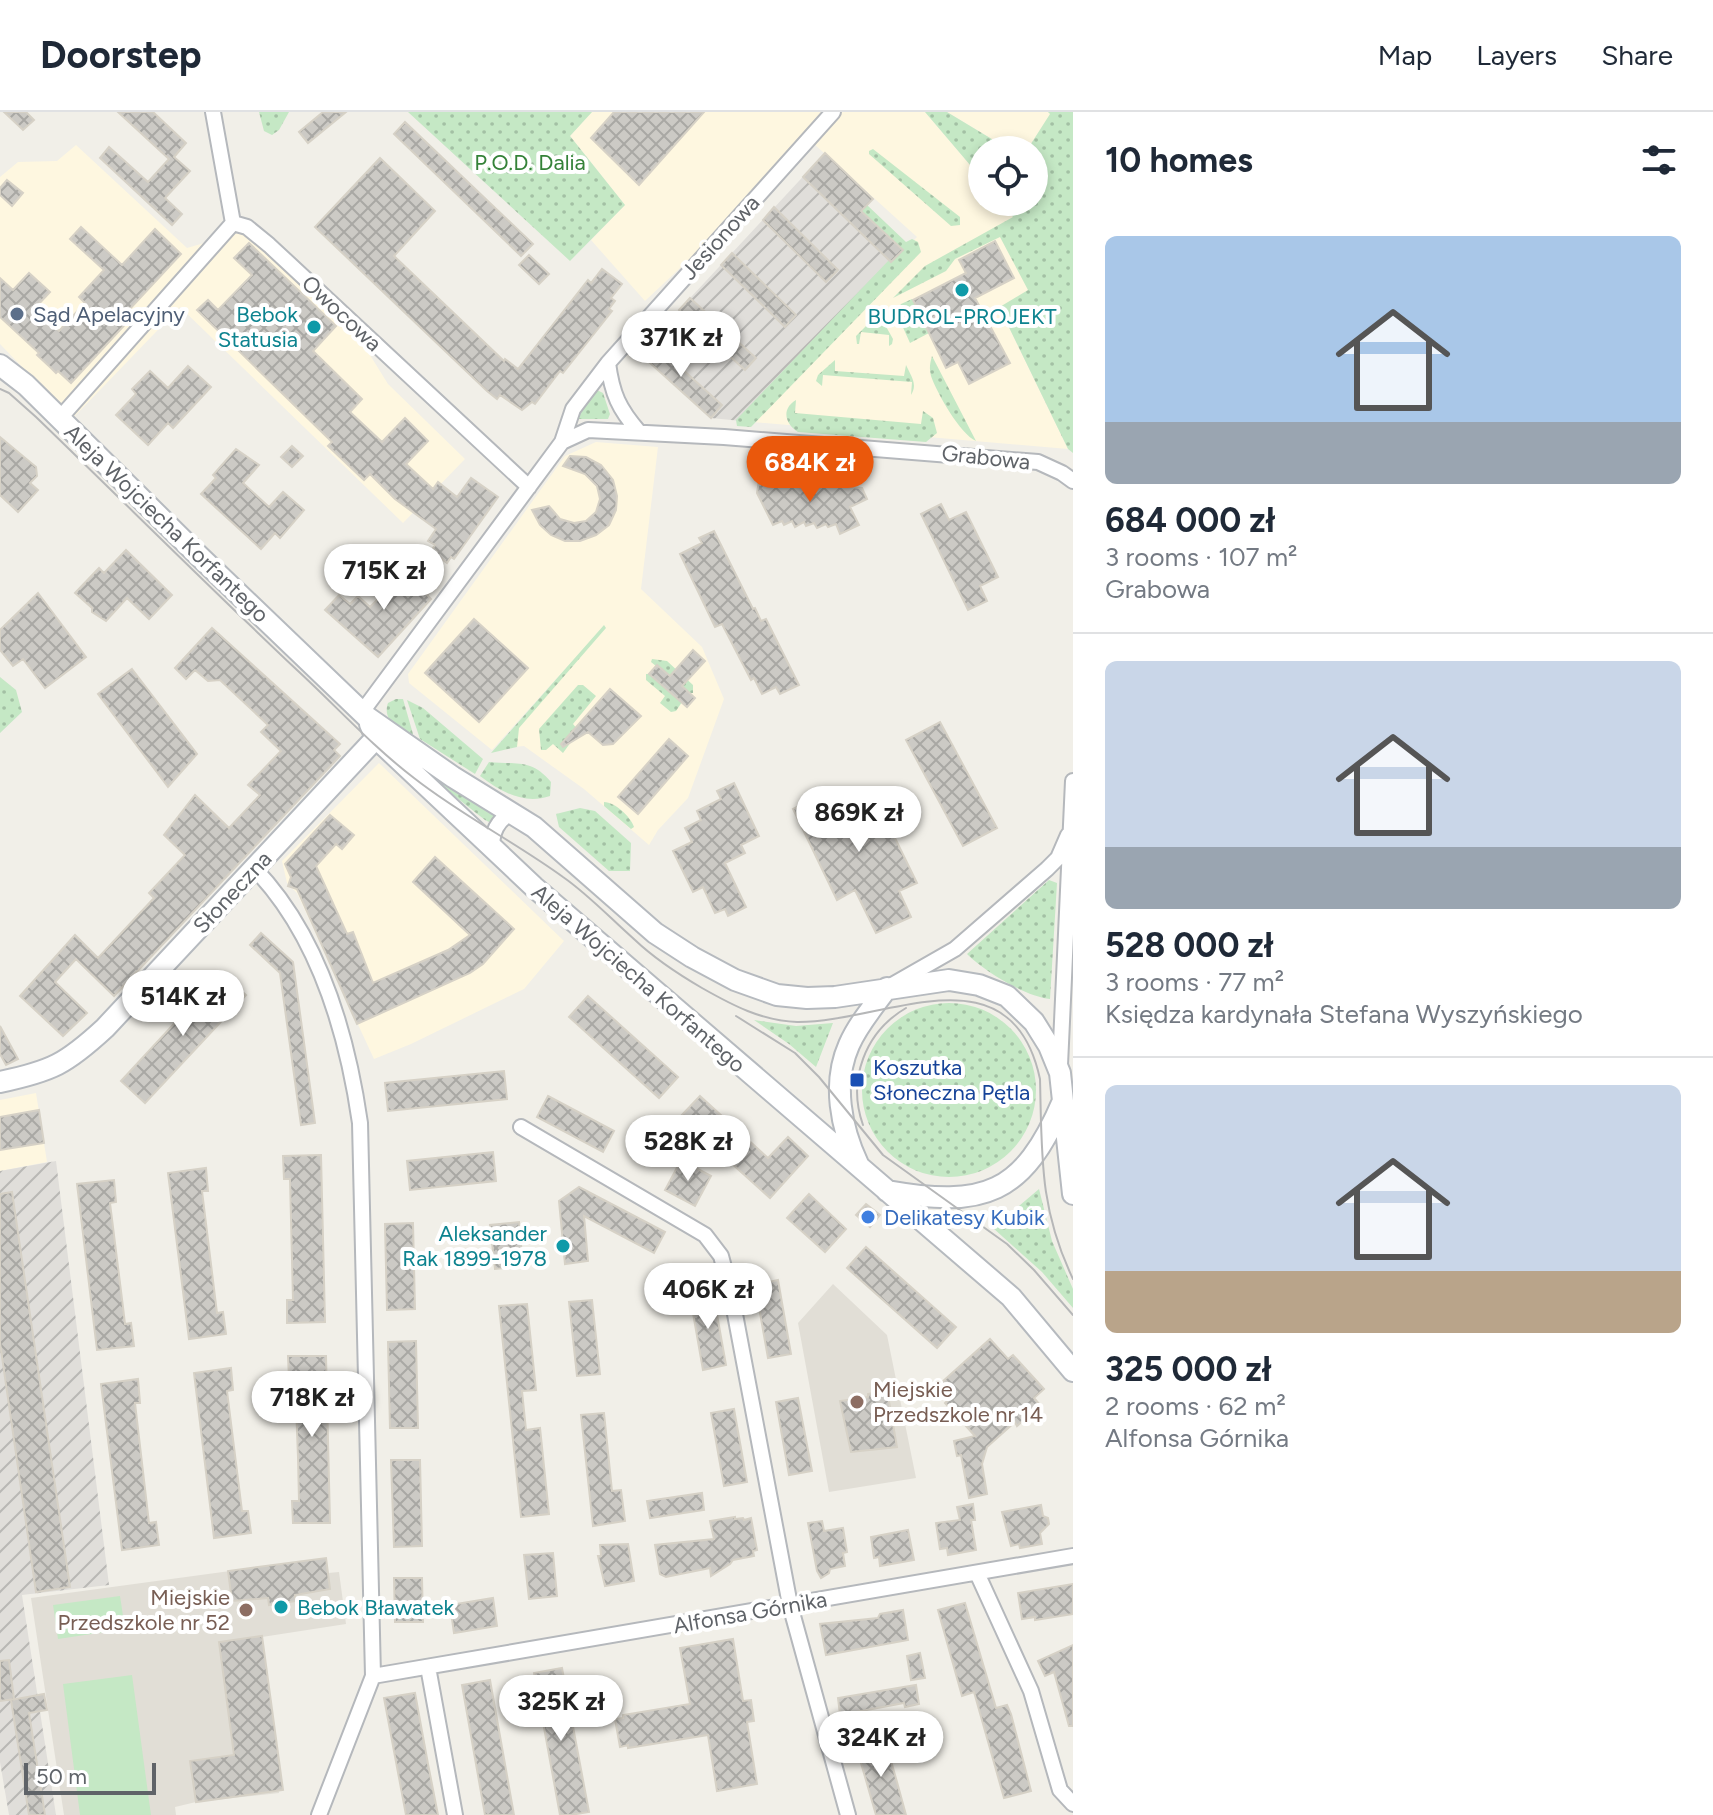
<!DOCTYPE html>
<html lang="en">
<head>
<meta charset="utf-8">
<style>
	:root { --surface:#fff; --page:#f6f6f7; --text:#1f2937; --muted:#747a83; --line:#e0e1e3; --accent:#ea580c }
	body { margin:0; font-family:Figtree,sans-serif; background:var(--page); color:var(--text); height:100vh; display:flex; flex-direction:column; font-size:30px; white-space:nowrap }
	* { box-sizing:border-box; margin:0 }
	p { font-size:26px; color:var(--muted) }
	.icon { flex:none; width:44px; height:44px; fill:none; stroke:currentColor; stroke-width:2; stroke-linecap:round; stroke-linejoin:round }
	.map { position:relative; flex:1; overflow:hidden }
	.panel { display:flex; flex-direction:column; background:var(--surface); width:640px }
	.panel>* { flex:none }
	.fabs { position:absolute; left:968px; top:24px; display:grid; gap:16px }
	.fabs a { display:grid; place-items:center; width:80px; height:80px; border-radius:50%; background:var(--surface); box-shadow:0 4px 12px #0003; font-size:40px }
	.scale { position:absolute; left:24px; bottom:20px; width:132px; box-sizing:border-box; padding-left:8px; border:4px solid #5f6368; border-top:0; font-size:22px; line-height:28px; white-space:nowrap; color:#5f6368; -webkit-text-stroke:6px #fff; paint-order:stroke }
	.price { position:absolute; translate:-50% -68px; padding:0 18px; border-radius:28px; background:#fff; color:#222; font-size:26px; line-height:52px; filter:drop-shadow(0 2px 4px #0008) }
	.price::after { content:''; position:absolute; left:50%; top:48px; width:24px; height:18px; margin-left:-12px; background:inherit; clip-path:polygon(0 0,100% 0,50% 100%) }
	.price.on { background:var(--accent); color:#fff }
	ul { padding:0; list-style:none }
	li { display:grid; align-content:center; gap:16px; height:424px; padding:0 32px }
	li+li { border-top:2px solid var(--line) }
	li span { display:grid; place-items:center; height:248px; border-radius:12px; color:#555 }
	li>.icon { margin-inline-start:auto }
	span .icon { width:144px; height:144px; fill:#fffc; stroke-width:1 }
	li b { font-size:34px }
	h2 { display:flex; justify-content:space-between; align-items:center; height:96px; padding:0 32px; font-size:34px }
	header { display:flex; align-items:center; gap:48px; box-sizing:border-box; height:112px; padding:0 40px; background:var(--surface); border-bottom:2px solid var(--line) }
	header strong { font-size:38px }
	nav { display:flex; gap:44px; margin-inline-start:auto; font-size:28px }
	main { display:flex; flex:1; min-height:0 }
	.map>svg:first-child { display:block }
	.commercial { fill:#fef7e0 }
	.industrial { fill:url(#industrial-furrows) }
	.education { fill:#e1ded6 }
	.grass { fill:url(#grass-dots) }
	.pitch { fill:#c5e8c5 }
	.building { fill:url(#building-cross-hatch); stroke:#d6d1c6; stroke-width:2 }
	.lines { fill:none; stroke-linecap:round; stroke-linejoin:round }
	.street-casing { stroke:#b5b8bc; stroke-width:18 }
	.secondary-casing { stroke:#b6babf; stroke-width:24 }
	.street { stroke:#fff; stroke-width:14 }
	.secondary { stroke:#fff; stroke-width:20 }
	.tram { stroke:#b6b7b8; stroke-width:2 }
	.culture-dot { fill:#0f9aa8; stroke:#fff; stroke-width:3 }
	.service-dot { fill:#5c6f8a; stroke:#fff; stroke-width:3 }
	.transit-dot { fill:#1a4fb4; stroke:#fff; stroke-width:3 }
	.shop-dot { fill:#3f7fe0; stroke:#fff; stroke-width:3 }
	.education-dot { fill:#8d6e63; stroke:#fff; stroke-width:3 }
	.labels { text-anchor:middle; stroke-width:8; stroke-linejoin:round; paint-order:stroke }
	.park-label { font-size:22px; fill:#348238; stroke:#fff }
	.street-label { font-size:22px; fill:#5f6368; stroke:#fff }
	.service-label { font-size:22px; fill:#4e5e75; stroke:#fff; text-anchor:start }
	.culture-label { font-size:22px; fill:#0d838f; stroke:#fff; text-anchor:end }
	.transit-label { font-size:22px; fill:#164399; stroke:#fff; text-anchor:start }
	.shop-label { font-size:22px; fill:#366cbe; stroke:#fff; text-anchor:start }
	.education-label { font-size:22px; fill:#785e54; stroke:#fff; text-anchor:start }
</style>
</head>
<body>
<header>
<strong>Doorstep</strong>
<nav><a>Map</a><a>Layers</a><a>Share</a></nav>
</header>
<main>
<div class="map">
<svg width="1073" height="1703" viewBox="0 0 1073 1703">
	<defs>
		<pattern id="industrial-furrows" width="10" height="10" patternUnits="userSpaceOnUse" patternTransform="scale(2)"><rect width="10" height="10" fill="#e0deda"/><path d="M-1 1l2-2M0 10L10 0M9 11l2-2" fill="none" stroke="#b9b8b5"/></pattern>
		<pattern id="grass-dots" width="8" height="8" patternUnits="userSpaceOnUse" patternTransform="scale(2)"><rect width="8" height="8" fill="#c5e8c5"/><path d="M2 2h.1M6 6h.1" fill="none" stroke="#a3c0a4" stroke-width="1.8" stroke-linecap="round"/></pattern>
		<pattern id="building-cross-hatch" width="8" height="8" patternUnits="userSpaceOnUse" patternTransform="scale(2)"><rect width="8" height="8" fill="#cccac5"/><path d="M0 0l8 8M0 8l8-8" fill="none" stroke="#a9a8a4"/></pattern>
	</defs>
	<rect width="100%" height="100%" fill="#f1efe8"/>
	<!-- commercial -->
	<path class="commercial" d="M592,0H925L982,67V90H1001L1014,104L1028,178V187L1002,201L1068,337L741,309L917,125L813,31L645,189L591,128L625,93L570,24Z
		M947,0H1048L1051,2L1027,38H1010Z
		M76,33L187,136L242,120L360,227L388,272L465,347L403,411L180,195L72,307L0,232V65L18,50L57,49Z
		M596,330L658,335L641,477L702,535L724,587L688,686L658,718L649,733L584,677L524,634L501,636L604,514L492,638L409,571L408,562L565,344Z
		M379,651L564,829L524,877L411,932L374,947L297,781L287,771L282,749Z
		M36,981L47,1050L0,1059V988Z"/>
	<!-- industrial -->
	<path class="industrial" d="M825,41L873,87L862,99L903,138L741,309L711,306L639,241Z
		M56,1049L109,1473L22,1483L56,1703H9L0,1650V1059Z"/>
	<!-- education -->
	<path class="education" d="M833,1172L887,1223L916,1366L829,1380L798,1211Z
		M326,1446L328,1461L339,1460L346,1512L262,1525L279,1681L196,1690L175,1695L176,1703H64L31,1486Z"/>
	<!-- grass -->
	<path class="grass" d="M259,0H289L279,18L272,23L264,19Z
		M408,0H592L570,24L625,93L570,149Z
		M925,0H947L1010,38H982V67Z
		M1048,0H1073V341L1068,337L1002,201L991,205L987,199H993L1028,178L1000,125L955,147L946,159L893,186L925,154L1013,105L1001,90H1034V38H1027L1050,2Z
		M873,37L960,105V113L951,114L869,42V39Z
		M867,93L906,130L912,127L918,130L921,140L751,315L737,314L736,308L889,148L891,150L902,139L861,99Z
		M912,187L929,221L910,231L896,200L901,192Z
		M876,208L884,211L893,227L892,232L889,234V223L861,220L859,232H857L856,224L869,211Z
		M932,244L976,329C960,322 937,281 931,264C929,257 930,251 932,244Z
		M835,248V259L904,264L906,253C911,264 918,272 911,283L912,270L823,263L822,274L816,269L818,263Z
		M597,278L603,281L610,302L608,307H577L578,301Z
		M796,288L795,301L921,312L923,299L933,306L937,321L926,330L798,320C785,312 781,297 796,288Z
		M604,513L606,516L519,616L517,635L491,641Z
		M652,547L667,549L693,573V581H686L687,579L651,550Z
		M646,562H650L682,590L676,599L671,600L660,591L665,584L646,568Z
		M0,565L16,578L22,600L0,621Z
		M578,573H583L596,584L573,612L579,619L563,641L553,632L546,638H541L539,617Z
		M396,587H403L413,622L411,625C398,616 382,608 388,591Z
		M407,588L423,596L483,647L475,662L420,627Z
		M489,650C516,653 531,646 551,670L550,684C524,693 501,680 480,664Z
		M439,667L496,702V703L489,710L485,708L438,671Z
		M604,690C615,690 631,705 634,715L631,717L604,694Z
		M580,696L595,699L631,731L630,759H609L559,715L556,702Z
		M1049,768L1057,771L1050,887C1026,885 984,859 967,842Z
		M862 978a87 87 0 1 1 174 0a87 87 0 1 1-174 0Z
		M754,908L796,914L833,911L816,955L789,932Z
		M1039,1077L1052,1129L1073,1177V1196L1042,1160L993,1116Z"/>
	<!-- pitch -->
	<path class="pitch" d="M120,1484L125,1517L58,1527L53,1493Z
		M132,1563L151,1703H80L63,1572Z"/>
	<!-- building -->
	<path class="building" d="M4,0H26L34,8L23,18Z
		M118,0H153L186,31L174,45L190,59L165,86L182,102L172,113L100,46L109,35L148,70L169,47Z
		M323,0H346L308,31L299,20Z
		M614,0H704L639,73L591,26Z
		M405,10L533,132L521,144L394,22Z
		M825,41L873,87L861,99L903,138L891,150L803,65Z
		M380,46L435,99L394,144L504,249L505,247L518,257L588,168L591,171L602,157L622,172L611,186L615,189L609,197L612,199L563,261L560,259L535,292L532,290L522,298L500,283L497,287L487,279L315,115Z
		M7,68L23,81L12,94L0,83V76Z
		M774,95L838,158L826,170L763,108Z
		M81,115L122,153L155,117L181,142L126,201L131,206L71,271L58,259L56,261L51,256L37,243L39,241L0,205V166L13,178L29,161L50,180L34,197L59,219L85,191L79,185L104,158L70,127Z
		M995,129L1014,166L975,186L1010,251L969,272L958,250L946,256L913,188L966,161L959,148Z
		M249,131L336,214L313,239L362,287L350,300L382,330L405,306L428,329L406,352L433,377L438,370L457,385L471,366L498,385L454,447L451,445L447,451L431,439L435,433L428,429L436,417L395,387L370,362L364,368L328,334L332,330L197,198L208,188L218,198L252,163L234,146Z
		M732,141L796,203L785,215L721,153Z
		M529,143L549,162L539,172L519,153Z
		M690,186L756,246L745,258L679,198Z
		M651,229L722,293L711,306L639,241Z
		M188,254L211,275L173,316L168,311L148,333L116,303L136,282L132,277L150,259L168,276Z
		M0,325L36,355L37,364L30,371L38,378L18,400L0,383Z
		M292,334L303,344L292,355L281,345Z
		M236,337L259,353L243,371L269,395L283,380L304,398L280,426L275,421L261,437L201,382L216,366L213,363Z
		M570,344L586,345L601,353L613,368L617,384L616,398L609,413L596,423L580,429H565L551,423L540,413L532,398L549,394L560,407L574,411L586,409L596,400L600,387L597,374L585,362L563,354Z
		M759,368L862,376L867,387L850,395L859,413L840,422L836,412L828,415L826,412L817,416L814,411L806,414L804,410L795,415L792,409L784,413L782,409L773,413L757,381Z
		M941,392L949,408L966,400L998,465L980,474L987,489L968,498L921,402Z
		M714,419L753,497L755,496L761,509L766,507L799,573L780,582L776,575L762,582L754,566L751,568L722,512L715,515L680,442L702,431L699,426Z
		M126,438L172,483L149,507L127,486L106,509L92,500V496L75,481L99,456L104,461Z
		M411,454L434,475L427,483L431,487L378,545L325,498L339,483L350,492L358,484L370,495Z
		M38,481L86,545L45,576L23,547L13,554L0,538V518Z
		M474,507L528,556L479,610L425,561Z
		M212,516L340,632L334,638L340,644L114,884L76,847L55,870L87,901L63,924L20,884L75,823L98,846L154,786L149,781L185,743L164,723L195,683L229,716L260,683L248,673L281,639L261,620L268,613L220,568L208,569L195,558L186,567L175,556Z
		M693,538L705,549L682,574L695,586L687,595L649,562L657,553L670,564Z
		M132,557L197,642L168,675L98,582Z
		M610,577L641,604L613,632L603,633L588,620L563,635L561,632Z
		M940,610L997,716L963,734L906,628Z
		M669,627L688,644L638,702L618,685Z
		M734,671L759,724L741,733L745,741L725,751L746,795L728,804L725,797L715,801L703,775L693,780L673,739L692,730L685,716L701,708L697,699L721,687L717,679Z
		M871,677L917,771L899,779L911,805L876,821L855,778L837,788L793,697L820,683L825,693L848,680L852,687Z
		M330,703L354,723L342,737L336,732L316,754L347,822L353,820L373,871L448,838L470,823L413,770L435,745L514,817L483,852L470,861L357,912L297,777L288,774L291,765L285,752Z
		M261,821L293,850L315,1011L301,1013L280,861L250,833Z
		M221,861L246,883L145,991L121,969Z
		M588,884L678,965L659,986L569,905Z
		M0,914L18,947L6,953L0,942Z
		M504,959L507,987L388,999L385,971Z
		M548,984L614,1019L603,1040L537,1005Z
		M700,984L768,1046L788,1025L808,1044L770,1086L680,1005Z
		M39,998L44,1031L0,1038V1005Z
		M493,1040L496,1069L410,1078L407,1049Z
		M321,1043L325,1210L287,1211V1188H293L290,1067H284L283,1044Z
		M681,1048L711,1064L695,1094L665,1078Z
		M206,1056L208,1079H202L217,1201L223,1200L226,1222L189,1227L168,1061Z
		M114,1068L116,1090L110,1091L123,1195L125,1212L131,1211L134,1234L97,1238L77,1072Z
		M579,1075L665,1120L654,1141L584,1104L588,1149L565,1152L559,1089Z
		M12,1080L70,1475L36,1480L0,1231V1082Z
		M809,1082L846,1117L825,1140L787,1106Z
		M866,1092L880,1103L870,1115L856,1103Z
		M519,1110L523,1154L495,1157L490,1113Z
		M413,1111L415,1197L387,1198L385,1112Z
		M866,1135L956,1215L937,1236L847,1156Z
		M778,1168L791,1242L768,1246L755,1173Z
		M713,1180L726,1253L703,1258L690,1184Z
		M592,1188L600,1262L577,1264L569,1190Z
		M527,1192L536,1278L522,1279L526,1318L540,1316L549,1402L521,1405L499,1194Z
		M990,1227L1008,1247L1013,1243L1044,1277L1034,1286L1040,1293L1017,1314L1015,1310L987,1335L982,1352L987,1382L969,1386L961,1343L957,1344L954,1329L975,1324L945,1291L954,1282L941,1271Z
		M416,1229L418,1316H390L388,1230Z
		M288,1244H326L330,1411H293L292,1389H299L298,1345L295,1267H289Z
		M231,1256L233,1278L227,1279L242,1399H248L251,1421L214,1426L194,1261Z
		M138,1267L140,1291H135L149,1411L156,1410L159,1433L122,1438L101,1272Z
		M887,1278L897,1335L851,1340L840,1289L868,1285V1282Z
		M798,1286L812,1359L789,1363L776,1290Z
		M734,1297L747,1370L724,1374L711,1301Z
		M604,1301L612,1379L621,1378L625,1409L593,1414L581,1303Z
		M391,1348H420L422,1434L394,1435Z
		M702,1381L704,1398L650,1406L647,1389Z
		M973,1392L975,1408H971L976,1438L948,1443L947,1436L940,1437L936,1411L960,1408L957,1395Z
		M1041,1393L1043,1404L1048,1406L1049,1412L1040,1421L1042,1432L1020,1436L1019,1432L1011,1434L1002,1400Z
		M735,1405V1407L743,1406L744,1408L751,1406L757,1438L753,1439L754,1444L733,1448L730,1452L711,1464L710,1456L666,1465L660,1462L655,1433L714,1427L710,1409Z
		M822,1409L824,1419L843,1416L847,1440L843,1441L845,1454L830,1457L829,1461L821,1466L817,1459L808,1411Z
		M908,1418L914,1448L880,1454L879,1445L874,1446L871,1425Z
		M628,1432L634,1469L605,1474L598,1444H601L600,1433Z
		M553,1441L557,1484L529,1487L524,1443Z
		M326,1446L330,1477L295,1483L296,1489L269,1493L268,1486L232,1489L228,1459Z
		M394,1466H422L423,1510H395Z
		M1073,1472V1502L1035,1508V1505L1022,1507L1018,1481Z
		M493,1486L497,1514L454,1521L450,1493Z
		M965,1491L996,1596L1007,1593L1011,1602L1031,1679L1004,1686L974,1580L962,1584L938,1498Z
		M903,1498L908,1528L826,1543L820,1512L878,1506L880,1502Z
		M262,1524L283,1678L196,1690L190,1649L234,1643L219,1530Z
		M733,1527L743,1589L751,1588L754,1609L747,1610L757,1672L717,1679L708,1623L628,1636V1633L620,1635L615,1607L623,1606V1603L690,1592L680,1536Z
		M1073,1533V1614H1069L1054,1560L1045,1564L1038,1549Z
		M920,1541L925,1566L911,1568L907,1544Z
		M9,1548L14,1587L0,1589V1549Z
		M562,1556L589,1700L570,1703H560L534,1561Z
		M490,1568L503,1641L514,1703H485L479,1669L462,1573Z
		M916,1573L919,1592L905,1595L904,1591L840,1603L838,1586Z
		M415,1581L428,1652L438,1703H406L384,1586Z
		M44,1582L47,1598L29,1601L45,1703H29L11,1588Z
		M885,1628L897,1670L906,1703H876L859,1644L858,1635Z"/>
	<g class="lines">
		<!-- street casing -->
		<g class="street-casing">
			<path id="street" d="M213,0L233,111
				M233,111L247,115L269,133L529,375
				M608,251C612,282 619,297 639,320
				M60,306L233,111
				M562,330L588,318L724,325L1038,350L1062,361L1073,369
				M362,600L562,330L573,297L608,251L833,0
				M491,737C493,719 496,710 512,700
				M254,756C319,823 347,921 360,1011L373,1564L319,1703
				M892,873L955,837L1047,757L1058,746L1068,723
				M1060,953L1073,669
				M521,1015L705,1123L721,1144L731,1181L790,1493L848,1703
				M977,1461L1031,1579L1060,1678L1073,1692
				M428,1555L455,1703
				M373,1564L1073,1444"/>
		</g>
		<!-- secondary casing -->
		<g class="secondary-casing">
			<path id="secondary" d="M0,253L26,273L199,444L367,605L453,665L534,715L655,821L692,845L735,868L777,883L807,886L835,885L949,868L979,873L1007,884L1034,910L1049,934L1060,961L1073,1082
				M370,612L376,626L534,775L1011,1185L1073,1259
				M0,970C52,959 66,952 105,916L376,626
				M858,1052C841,1016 832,971 849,933C858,912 874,894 887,876
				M887,1079C984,1096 1023,1083 1063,989"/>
		</g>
		<!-- street -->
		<use href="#street" class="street"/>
		<!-- secondary -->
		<use href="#secondary" class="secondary"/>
		<!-- tram -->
		<path class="tram" d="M0,277L9,281L36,305C123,389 209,475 297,558C336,594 372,634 414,666C461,703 515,730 563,765C589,783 611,807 635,828C655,847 678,862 702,876C732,893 762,909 797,910C884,911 1011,833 1040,967C1042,1043 1039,1096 1073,1167
			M736,904L795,941L819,965L883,1043L1007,1132L1034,1158L1073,1203
			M863,1013C847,968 865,920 906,896"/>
	</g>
	<!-- markers -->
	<g class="culture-dot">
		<circle cx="962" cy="178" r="8"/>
		<circle cx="314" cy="215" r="8"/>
		<circle cx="563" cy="1134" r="8"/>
		<circle cx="281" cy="1495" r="8"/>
	</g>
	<circle class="service-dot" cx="17" cy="202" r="8"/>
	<rect class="transit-dot" x="849" y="960" width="16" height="16" rx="4"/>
	<circle class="shop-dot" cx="868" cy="1105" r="8"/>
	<g class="education-dot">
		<circle cx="857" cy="1290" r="8"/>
		<circle cx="246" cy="1498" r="8"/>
	</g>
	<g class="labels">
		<!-- park labels -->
		<g class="park-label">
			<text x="530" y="58">P.O.D. Dalia</text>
		</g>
		<!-- street labels -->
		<g class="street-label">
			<text transform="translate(720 125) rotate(-48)" y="8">Jesionowa</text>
			<text transform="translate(342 201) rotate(43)" y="8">Owocowa</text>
			<text transform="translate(986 345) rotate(6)" y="8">Grabowa</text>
			<text transform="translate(167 411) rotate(44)" y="8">Aleja Wojciecha Korfantego</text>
			<text transform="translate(232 780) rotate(-47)" y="8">Słoneczna</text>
			<text transform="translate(639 866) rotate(41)" y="8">Aleja Wojciecha Korfantego</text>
			<text transform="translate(750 1500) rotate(-10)" y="8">Alfonsa Górnika</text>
		</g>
		<!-- service labels -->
		<g class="service-label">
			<text x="33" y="210">Sąd Apelacyjny</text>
		</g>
		<!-- culture labels -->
		<g class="culture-label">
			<text x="298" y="210">Bebok<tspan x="298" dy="25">Statusia</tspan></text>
			<text x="962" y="212" text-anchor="middle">BUDROL-PROJEKT</text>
			<text x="547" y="1129">Aleksander<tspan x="547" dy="25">Rak 1899-1978</tspan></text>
			<text x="297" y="1503" text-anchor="start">Bebok Bławatek</text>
		</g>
		<!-- transit labels -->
		<g class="transit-label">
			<text x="873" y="963">Koszutka<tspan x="873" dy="25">Słoneczna Pętla</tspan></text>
		</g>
		<!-- shop labels -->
		<g class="shop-label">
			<text x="884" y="1113">Delikatesy Kubik</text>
		</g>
		<!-- education labels -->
		<g class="education-label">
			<text x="873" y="1285">Miejskie<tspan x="873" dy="25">Przedszkole nr 14</tspan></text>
			<text x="230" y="1493" text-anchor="end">Miejskie<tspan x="230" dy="25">Przedszkole nr 52</tspan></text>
		</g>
	</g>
</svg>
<div class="fabs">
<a><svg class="icon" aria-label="locate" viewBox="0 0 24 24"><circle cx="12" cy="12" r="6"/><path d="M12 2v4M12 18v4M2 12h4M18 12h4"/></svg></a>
</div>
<div class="scale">50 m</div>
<b class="price" style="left:681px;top:267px">371K zł</b>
<b class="price on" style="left:810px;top:392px">684K zł</b>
<b class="price" style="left:384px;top:500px">715K zł</b>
<b class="price" style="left:859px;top:742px">869K zł</b>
<b class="price" style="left:183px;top:926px">514K zł</b>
<b class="price" style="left:688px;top:1071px">528K zł</b>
<b class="price" style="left:708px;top:1219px">406K zł</b>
<b class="price" style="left:312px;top:1327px">718K zł</b>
<b class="price" style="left:561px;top:1631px">325K zł</b>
<b class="price" style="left:881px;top:1667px">324K zł</b>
</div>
<section class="panel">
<h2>10 homes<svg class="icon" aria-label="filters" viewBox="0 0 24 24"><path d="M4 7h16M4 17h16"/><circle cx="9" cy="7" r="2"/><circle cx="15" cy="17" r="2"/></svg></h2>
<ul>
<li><span style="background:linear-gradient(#a9c7e8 75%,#9aa5b1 0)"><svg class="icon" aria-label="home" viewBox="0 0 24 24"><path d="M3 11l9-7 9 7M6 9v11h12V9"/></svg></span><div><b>684 000 zł</b><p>3 rooms · 107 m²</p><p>Grabowa</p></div></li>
<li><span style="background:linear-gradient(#c9d6e8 75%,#9aa5b1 0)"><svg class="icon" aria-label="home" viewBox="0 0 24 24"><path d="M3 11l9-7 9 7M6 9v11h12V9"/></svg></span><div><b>528 000 zł</b><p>3 rooms · 77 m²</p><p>Księdza kardynała Stefana Wyszyńskiego</p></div></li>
<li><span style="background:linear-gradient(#c9d6e8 75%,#b9a48a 0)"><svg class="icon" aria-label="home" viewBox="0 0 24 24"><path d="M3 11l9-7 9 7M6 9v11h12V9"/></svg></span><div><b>325 000 zł</b><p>2 rooms · 62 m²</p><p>Alfonsa Górnika</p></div></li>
</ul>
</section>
</main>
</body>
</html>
